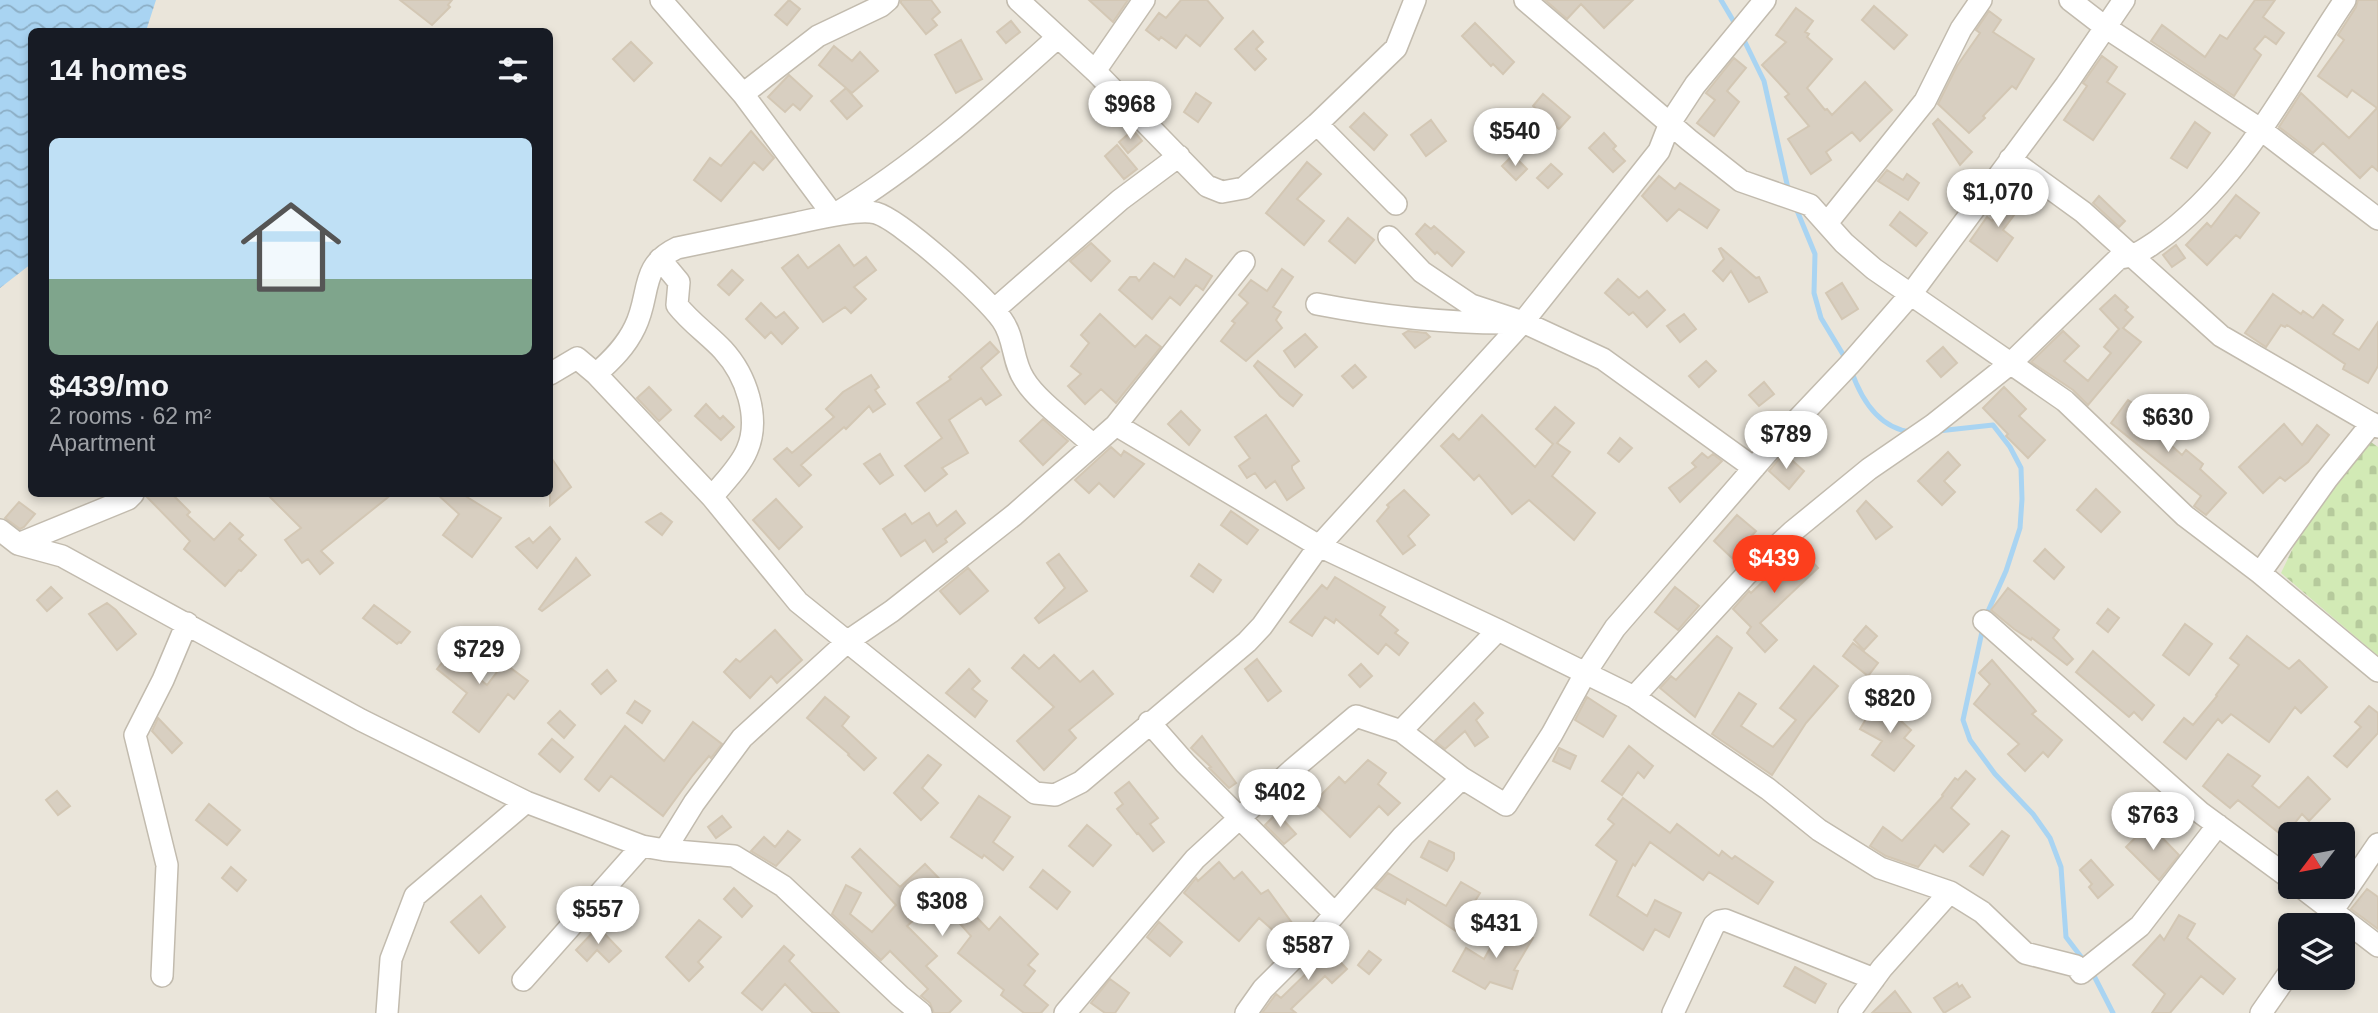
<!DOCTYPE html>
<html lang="en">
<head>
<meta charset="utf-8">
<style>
	:root { --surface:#171b24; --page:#242831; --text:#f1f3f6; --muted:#9ea1a6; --line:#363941; --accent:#fc3f1d }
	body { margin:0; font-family:Helvetica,sans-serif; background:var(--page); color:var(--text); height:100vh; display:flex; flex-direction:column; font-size:26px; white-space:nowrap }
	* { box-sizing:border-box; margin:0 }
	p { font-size:23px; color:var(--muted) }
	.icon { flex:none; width:38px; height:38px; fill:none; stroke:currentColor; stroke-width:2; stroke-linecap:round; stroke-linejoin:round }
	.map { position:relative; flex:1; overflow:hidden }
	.panel { position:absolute; left:28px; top:28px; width:525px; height:469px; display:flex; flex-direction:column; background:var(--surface); border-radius:10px; box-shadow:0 4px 10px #0003 }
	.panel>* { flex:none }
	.needle { width:46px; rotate:238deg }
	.buttons { position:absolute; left:2278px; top:822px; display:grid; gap:14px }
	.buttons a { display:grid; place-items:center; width:77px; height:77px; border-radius:10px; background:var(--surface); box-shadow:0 4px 10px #0003; font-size:35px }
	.price { position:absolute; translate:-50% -60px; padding:0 16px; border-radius:24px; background:#fff; color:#222; font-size:23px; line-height:46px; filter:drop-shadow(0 2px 4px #0008) }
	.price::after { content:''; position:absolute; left:50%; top:42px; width:21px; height:16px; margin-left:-10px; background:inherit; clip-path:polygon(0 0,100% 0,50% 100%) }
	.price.current { background:var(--accent); color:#fff }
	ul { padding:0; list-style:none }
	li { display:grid; align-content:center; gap:14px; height:371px; padding:0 21px }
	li+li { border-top:2px solid var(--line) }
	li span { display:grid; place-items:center; height:217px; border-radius:10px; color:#555 }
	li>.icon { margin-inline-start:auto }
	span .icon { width:126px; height:126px; fill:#fffc; stroke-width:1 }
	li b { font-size:30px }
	h2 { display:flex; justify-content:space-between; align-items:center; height:84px; padding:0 21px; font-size:30px }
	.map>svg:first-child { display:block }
	.residential { fill:#eae5da; fill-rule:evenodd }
	.cemetery { fill:url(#cemetery-stones) }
	.water { fill:url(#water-waves) }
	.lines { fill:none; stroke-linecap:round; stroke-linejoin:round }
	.stream { stroke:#a9d4f2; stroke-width:5 }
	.building { fill:#d8cfc1; stroke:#d3c7b4; stroke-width:2 }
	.street-casing { stroke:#c2bbae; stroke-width:24 }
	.street { stroke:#fff; stroke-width:21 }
</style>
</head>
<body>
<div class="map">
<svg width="2378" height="1013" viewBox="0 0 2378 1013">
	<defs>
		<pattern id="cemetery-stones" width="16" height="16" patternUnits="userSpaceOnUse" patternTransform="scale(1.75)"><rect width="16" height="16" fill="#d2eab5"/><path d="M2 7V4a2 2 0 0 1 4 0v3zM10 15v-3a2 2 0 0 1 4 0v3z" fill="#b6ca9c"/></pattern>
		<pattern id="water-waves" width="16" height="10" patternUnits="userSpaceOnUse" patternTransform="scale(1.75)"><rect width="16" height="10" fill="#a9d4f2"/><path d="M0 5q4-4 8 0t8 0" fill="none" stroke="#8caec5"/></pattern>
	</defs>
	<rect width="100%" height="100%" fill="#f6f3ec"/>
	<!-- residential -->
	<path class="residential" d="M0,0H2378V1013H0ZM32,32H550V494H32ZM2291,835H2343V887H2291ZM2291,926H2343V978H2291Z"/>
	<!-- cemetery -->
	<path class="cemetery" d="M2368,440L2378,447V656L2281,573L2307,519Z"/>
	<!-- water -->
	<path class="water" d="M0,0H156L146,31L32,32L31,264L0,288Z"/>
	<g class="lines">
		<!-- stream -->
		<path class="stream" d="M1721,0L1737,27
			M1742,36L1764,81L1789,193
			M1796,208L1815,254L1814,293L1821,318L1847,361
			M1851,370C1861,399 1879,428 1911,432
			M1938,431L1993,425L2010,447L2021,468L2022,499L2020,528L2006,571L1985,618
			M1983,627L1963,720L1970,740L1995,774L2033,814L2050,838L2061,867L2066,937L2085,962
			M2091,970L2113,1013"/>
	</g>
	<!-- building -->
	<path class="building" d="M400,0H452L448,5L450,7L432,25Z
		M789,0L800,9L787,25L775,15Z
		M901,0H931L940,12L932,19L937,25L926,34L901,3Z
		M1089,0H1128L1113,22Z
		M1181,0H1207L1223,18L1200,46L1186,35L1176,48L1161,37L1159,40L1146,30L1159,13L1166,18Z
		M1545,0H1633L1604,28L1581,4L1567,19Z
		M2255,0H2275L2263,17L2284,33L2276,44L2265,36L2254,49L2261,55L2234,96L2151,41L2162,25L2205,57L2220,35L2227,39Z
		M2358,0H2378V171L2372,166L2360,178L2323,143L2313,153L2279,127L2301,93L2349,138L2377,108L2352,90L2347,97L2318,76L2344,40L2338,35L2356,7Z
		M1874,6L1907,35L1894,49L1862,20Z
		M1796,8L1813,21L1805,32L1809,34L1807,37L1832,59L1807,88L1825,110L1827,109L1832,115L1865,82L1892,110L1860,141L1852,132L1826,152L1831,160L1811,174L1788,139L1809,126L1785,97L1789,94L1762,65L1786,42L1776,35Z
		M1989,11L2001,20L1993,32L2034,59L2016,89L2012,86L1983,116L1985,118L1969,133L1938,104L1957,66L1980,33L1976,30Z
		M1011,21L1020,32L1006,43L997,32Z
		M1475,23L1514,62L1503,74L1493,64L1491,66L1462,36Z
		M1253,31L1263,42L1256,49L1266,59L1255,70L1235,49Z
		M961,40L982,79L956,93L935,55Z
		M631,42L652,63L634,81L613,59Z
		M834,46L852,61L860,52L878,71L852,93L819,65Z
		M2102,56L2117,67L2107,82L2125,94L2093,140L2064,120L2087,86L2083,83Z
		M1734,58L1746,68L1727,91L1739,102L1714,136L1697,123L1715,100L1706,93Z
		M789,75L812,96L800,110L793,104L785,112L768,97Z
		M846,88L862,106L847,119L831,101Z
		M1196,93L1211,103L1198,122L1184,112Z
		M1543,94L1570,117L1559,129L1533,106Z
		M1364,113L1387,135L1374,150L1350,127Z
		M1938,119L1972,152L1960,165L1933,124Z
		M1431,120L1446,141L1426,156L1411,135Z
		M2195,122L2210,133L2187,168L2171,158Z
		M1133,130L1142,141L1128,153L1119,142Z
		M751,131L774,158L763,170L754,162L721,201L694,180L710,158L721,166Z
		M1604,133L1616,146L1613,149L1625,161L1613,172L1589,148Z
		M1117,145L1137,169L1124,179L1105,156Z
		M1513,155L1527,169L1516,180L1502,166Z
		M1307,162L1321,174L1297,199L1324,221L1304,245L1266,213Z
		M1551,164L1562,174L1548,188L1537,178Z
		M1887,170L1903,180L1907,174L1919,183L1908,200L1878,181Z
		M1659,176L1675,189L1680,183L1719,210L1707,228L1679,209L1667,221L1642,196Z
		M2014,191L2026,199L2003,230L2013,238L1997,261L1970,241L1987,217L1992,221Z
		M2236,195L2259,213L2240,238L2236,235L2207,265L2186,245L2207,223L2211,227Z
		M2099,196L2125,221L2119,227L2093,203Z
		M1900,212L1927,233L1916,246L1890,225Z
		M1348,218L1374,240L1355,263L1329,241Z
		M1425,224L1431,229L1434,226L1464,252L1452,266L1437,252L1435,254L1416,234Z
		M1091,243L1110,261L1091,281L1070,261Z
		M839,245L854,266L866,257L876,270L854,287L866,299L851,313L845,307L823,322L782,268L798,255L808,268Z
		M2176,245L2185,258L2172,267L2163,255Z
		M1721,248L1756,278L1759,277L1767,292L1749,302L1731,271L1723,281L1713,271L1724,259L1719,249Z
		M1186,259L1212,276L1203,290L1196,285L1180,305L1170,297L1152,319L1119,290L1130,277H1136L1139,281L1154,263L1174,277Z
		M1282,269L1293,277L1273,307L1281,312L1276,320L1282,328L1246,361L1221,341L1235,323L1232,321L1248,303L1239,295L1251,280L1267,291Z
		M732,270L743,280L729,295L718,285Z
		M1618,279L1639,298L1647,291L1665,310L1647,327L1633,312L1629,315L1605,293Z
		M1842,283L1858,309L1842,319L1826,293Z
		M2273,294L2301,314L2303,311L2313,318L2323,305L2343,320L2333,334L2359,350L2378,322V366L2368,383L2343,369L2345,364L2287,325L2285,327L2281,325L2266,347L2245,333Z
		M2115,295L2128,307L2125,310L2133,317L2123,328L2141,342L2088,405L2073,390L2031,362L2063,331L2079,346L2064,361L2088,381L2111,353L2104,347L2119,329L2100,309Z
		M761,303L776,318L784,312L798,328L782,344L771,332L765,338L746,319Z
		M1100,314L1135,347L1146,335L1161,347L1116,403L1101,389L1085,404L1068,386L1081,374L1071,366L1089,343L1081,335Z
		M1684,314L1696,329L1680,342L1667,326Z
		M1408,331L1426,333L1430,337L1415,348L1403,334Z
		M1305,334L1317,347L1295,367L1284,351Z
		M990,342L999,352L981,368L1001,395L986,405L981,398L949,420L968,453L942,468L947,474L925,491L905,466L942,438L917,403L951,379L949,377Z
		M1943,347L1957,363L1941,377L1927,361Z
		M1258,361L1302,395L1293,406L1280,396L1254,366Z
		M1706,361L1716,371L1699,387L1689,376Z
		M1355,365L1366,377L1353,388L1342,376Z
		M871,375L879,387L875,390L885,404L873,412L869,406L846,429L844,427L801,465L811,475L799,486L774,459L787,448L792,453L834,417L826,409L843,392Z
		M1764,382L1774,394L1759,406L1749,395Z
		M649,387L671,410L659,421L637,398Z
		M2004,387L2026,409L2019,416L2045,440L2028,458L2006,436L2008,434L1983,408Z
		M2128,400L2147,413L2149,411L2161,420L2154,430L2182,455L2186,450L2203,464L2200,469L2226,493L2206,515L2194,506L2201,496L2111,423Z
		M706,404L720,419L723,416L734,427L721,440L695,416Z
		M1555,407L1574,423L1557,443L1570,452L1552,476L1595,513L1574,540L1529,500L1512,514L1479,475L1474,480L1441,446L1453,434L1459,440L1482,415L1535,467L1553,444L1536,429Z
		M1181,411L1200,430L1189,445L1168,424Z
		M1266,415L1299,461L1292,466V469L1304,488L1287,500L1275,481L1266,488L1255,473L1247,478L1239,466L1250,458L1235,437Z
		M1043,419L1068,441L1043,465L1020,441Z
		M2284,424L2302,445L2317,425L2329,435L2308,462L2285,481L2280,477L2263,493L2239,467Z
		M1620,438L1632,448L1619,462L1608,453Z
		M1111,447L1121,456L1124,451L1144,464L1114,497L1099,483L1089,493L1075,480Z
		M1948,452L1960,465L1944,481L1955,492L1942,505L1918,481Z
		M1702,453L1708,458L1713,454L1722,461L1680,502L1669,488L1696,467L1692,463Z
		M1784,453L1804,471L1789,489L1769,471Z
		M880,454L893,475L880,484L864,464Z
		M550,456L571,487L550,505Z
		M2096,489L2120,512L2101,532L2077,510Z
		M1404,490L1429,515L1408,536L1415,545L1403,554L1377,521L1389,507L1387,505Z
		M146,494H172L190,512L187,515L214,540L230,523L243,535L239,539L256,555L241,571L239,570L225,586L184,549L190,541L146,496Z
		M267,494H392L321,551L333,563L320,574L308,559L302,563L285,540L301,528Z
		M437,494H462L501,518L472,557L443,535L459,514Z
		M776,499L802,527L779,549L753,520Z
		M1866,501L1892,527L1876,539L1857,511Z
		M19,502L35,514L24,527L20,529L5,518Z
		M956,511L965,523L945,539L947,542L933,552L925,540L901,556L883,529L905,514L912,524L929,513L937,526Z
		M1231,511L1258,530L1247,544L1221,525Z
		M661,513L672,522L662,535L646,522Z
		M1737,515L1756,531L1732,558L1714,541Z
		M550,527L560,539L537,568L516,547L529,538L533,543Z
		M1799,547L1818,568L1760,623L1777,640L1765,652L1747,633L1751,627L1733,609L1749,591L1751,593Z
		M2045,549L2064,567L2054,579L2034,561Z
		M1059,554L1087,591L1039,623L1035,618L1065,588L1047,563Z
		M576,558L590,575L542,611L539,609Z
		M1199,564L1221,580L1213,592L1191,576Z
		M968,568L988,591L960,614L940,591Z
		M1335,577L1385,607L1380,615L1398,630L1395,633L1408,643L1399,655L1386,644L1378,654L1336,619L1334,623L1325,617L1312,636L1290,622L1322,585L1327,589Z
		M51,587L62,598L47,611L37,600Z
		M1675,587L1699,606L1678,630L1655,612Z
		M2008,588L2059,630L2053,638L2073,659L2067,665L2032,638L2031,640L2014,629L1991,610Z
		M107,603L116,610L136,634L117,650L89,614Z
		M374,605L410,632L401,643L399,642L397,644L363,618Z
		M2108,609L2119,618L2108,632L2097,623Z
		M2185,624L2212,644L2189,675L2163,655Z
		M1866,626L1877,636L1864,650L1854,640Z
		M775,630L802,660L777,683L771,676L750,698L724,672L736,659L740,662Z
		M1717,636L1732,648L1695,717L1660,688L1671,676L1676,680Z
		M2247,636L2289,669L2299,660L2327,687L2301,713L2295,707L2269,742L2231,714L2222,723L2218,719L2186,759L2164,742L2184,718L2193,725L2217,696L2216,695L2239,665L2230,658Z
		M462,637L477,649L463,666L487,685L504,663L528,681L514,699L508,694L479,732L453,712L467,693L437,669Z
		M1853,643L1878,663L1868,676L1843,656Z
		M2093,651L2154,705L2142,720L2134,712L2129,717L2076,672Z
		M1024,655L1039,669L1054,655L1080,682L1093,671L1113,694L1069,730L1076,738L1044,770L1017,741L1054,707L1012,668Z
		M1257,659L1281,691L1268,701L1245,669Z
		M1992,660L2036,711L2032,714L2062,740L2048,757L2043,752L2025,771L2008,754L2019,744L1974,704L1990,684L1979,673Z
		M1361,664L1372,676L1360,687L1349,675Z
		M1814,666L1838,686L1806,723L1772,775L1712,734L1739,693L1756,704L1741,726L1773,747L1796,720L1780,708Z
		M969,669L980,681L972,689L987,701L975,717L946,693Z
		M607,670L616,681L601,694L592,684Z
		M1901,696L1912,704L1901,721L1911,730L1904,738L1914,746L1894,771L1872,755L1882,741L1860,729L1870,712L1884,720Z
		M825,697L849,717L842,726L876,758L864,770L848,755L849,754L807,718Z
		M1587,697L1616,716L1603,737L1575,720Z
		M635,701L650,711L642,723L627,713Z
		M1474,703L1483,713L1476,720L1488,737L1475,746L1465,731L1445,749L1435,741Z
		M2369,706L2378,713V733L2347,767L2334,756L2361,727L2355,722Z
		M560,711L575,725L564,738L548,723Z
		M158,718L182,743L172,753L152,731Z
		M693,722L722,744L711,758L709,756L693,775L663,816L611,776L599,791L585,779L625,726L664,761Z
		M1202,736L1236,783L1229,788L1209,768L1211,767L1191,748Z
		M552,739L573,757L560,772L539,754Z
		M1629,746L1653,766L1644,778L1638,772L1622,795L1602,781Z
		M1559,748L1576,756L1570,769L1553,761Z
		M2228,754L2260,776L2252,786L2279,808L2308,777L2330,799L2309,821L2302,814L2284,837L2238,800L2230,808L2203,786Z
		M928,755L941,765L922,788L938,803L921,820L894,793Z
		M1368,760L1386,773L1378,784L1400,803L1388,815L1379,806L1350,837L1314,802L1339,777L1345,783Z
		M1966,771L1975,779L1951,808L1969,824L1943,852L1935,845L1918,867L1886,856L1870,846L1883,827L1902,841L1943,796L1942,795L1955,778L1958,780Z
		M1129,782L1158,818L1150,824L1164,842L1153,851L1138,833L1137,834L1117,809L1123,804L1115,793Z
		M57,791L70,806L58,815L46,800Z
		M979,796L1010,817L993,842L1013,857L1003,870L984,855L982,858L951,837Z
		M1623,798L1670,833L1677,824L1719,856L1722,851L1732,859L1735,856L1773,882L1758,904L1709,872L1703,880L1650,842L1635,866L1633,864L1617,896L1647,916L1655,900L1681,913L1669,937L1655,929L1643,950L1590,915L1617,861L1596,845L1614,824L1608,819Z
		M209,804L240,830L227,845L196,820Z
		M1277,813L1296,834L1284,844L1265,825Z
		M722,816L731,827L716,838L708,827Z
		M2149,824L2179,855L2159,880L2126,847Z
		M1087,825L1111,845L1093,866L1069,846Z
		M788,831L800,840L776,866L751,851L764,837L775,847Z
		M2002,831L2009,836L1983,875L1970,866Z
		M1429,841L1454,853V859L1447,871L1421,857Z
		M860,849L900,887L925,864L989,930L1000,917L1038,954L1028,965L1035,971L1024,985L1048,1005L1041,1013H1024L1001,995L1004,990L958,953L971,936L938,899L907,926L937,956L926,966L961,1001L949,1013H934L930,1003L921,996L928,989L890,951L881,960L832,914L846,885L861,893L850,914L872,932L896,905L852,857Z
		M2091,860L2113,885L2098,898L2089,887L2092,884L2080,870Z
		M1219,862L1234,879L1242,872L1261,894L1268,890L1295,927L1284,940L1259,918L1239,941L1184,893L1196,878L1198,881Z
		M231,867L246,880L237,891L222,878Z
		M1043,870L1070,892L1057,909L1030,887Z
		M1388,873L1446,906L1461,882L1480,893L1456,931L1407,899L1405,904L1375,888Z
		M734,888L752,906L742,917L724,899Z
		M2367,889L2378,897V929L2351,909Z
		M481,896L505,927L479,953L451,922Z
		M2179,915L2195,924L2187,938L2235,979L2223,994L2201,976L2170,1013H2152L2165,994L2133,965L2160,935L2164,940Z
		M699,920L721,937L698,962L703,967L689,981L666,957Z
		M1159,922L1182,942L1170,956L1147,937Z
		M1504,923L1533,938L1514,970L1518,971L1512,989L1490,982L1485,989L1453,971L1466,948L1484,959Z
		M598,927L621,951L609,962L597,950L587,961L576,950Z
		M784,946L794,955L789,961L839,1013H813L785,984L762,1010L742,993Z
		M1325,946L1347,969L1332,983L1325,976L1291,1009L1296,1013H1262L1276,994L1281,998L1315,965L1310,960Z
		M1369,951L1381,960L1369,974L1358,965Z
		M1795,967L1826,984L1815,1003L1784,986Z
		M1110,979L1129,993L1115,1013H1105L1091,1003Z
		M1957,983L1959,987L1962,985L1970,997L1944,1013L1934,998Z
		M1895,991L1911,1013H1872Z"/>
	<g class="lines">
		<!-- street casing -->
		<g class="street-casing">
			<path id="street" d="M661,0L743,94L833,215
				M1018,0L1095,71L1207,186L1222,192L1244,188L1317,124L1396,48L1415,0
				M1525,0L1689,140L1741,181L1810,205L1844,243L1874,269L2065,401L2185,516L2260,573L2378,671
				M2070,0L2105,27L2260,129L2378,219
				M1095,71L1144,0
				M743,94L818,36L881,6L888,0
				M1317,124L1396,204
				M2010,159L2083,212L2221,336L2378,427
				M835,214C918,164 987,101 1058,37
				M1827,223L1925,101L1961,29L1981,0
				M1389,237L1422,272L1471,305L1523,322L1603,359L1754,468
				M660,259L679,282L677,305C690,322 709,335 723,350C746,375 761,418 747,450C740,467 723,483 712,497
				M1317,304C1379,316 1442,323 1506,323
				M994,310L1120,200L1179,156
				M550,374L577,358L596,374L712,497L798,602L1035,793L1055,795L1081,782L1247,642L1262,626L1319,546L1523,322L1659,151L1670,123L1695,85L1765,0
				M596,374C612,360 626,346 635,327C651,295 639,266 677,248C717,240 757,231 797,223C816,219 858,208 876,213C901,220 986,297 1002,320C1015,338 1012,361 1024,379C1037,401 1074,427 1093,445
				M1116,425L1319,546L1498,630L1634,697L1768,789L1819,830L1880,868L1950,892L1982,912L2025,953L2076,966L2081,973L2140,926L2218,825
				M0,530L18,544L128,499L133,494
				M18,544L62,556L361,720L526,802L642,846L665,850L734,856L783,886L900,996L921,1013
				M2260,573L2327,479L2372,423
				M1984,621L2201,813L2291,879
				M1634,697L1747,574L1792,532L1869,469L1933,425L2011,363L2119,258C2135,257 2143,250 2157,241C2240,183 2289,82 2345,0
				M1149,722L1185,763L1335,914
				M1401,731L1498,630
				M665,850L694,803L742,738L848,641L892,611L1014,515L1116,425L1244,262
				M2301,887L2378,946
				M2322,926L2378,844
				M162,976L167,865L135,735L163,680L187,623
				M523,980L642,846
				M387,1013L391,959L415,896L526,802
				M1065,1013L1195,859L1292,770L1356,716L1401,731L1462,778L1506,805L1552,734L1586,672L1615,628L1779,439L1849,365L1911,294L2066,85L2124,0
				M1246,1013L1263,989L1315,937L1403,836L1462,778
				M1673,1013L1714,925L1719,921L1725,920L1874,979
				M1849,1013L1882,968L1950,892
				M2261,1013L2291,970"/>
		</g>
		<!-- street -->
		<use href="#street" class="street"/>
	</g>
</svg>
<div class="buttons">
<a><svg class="needle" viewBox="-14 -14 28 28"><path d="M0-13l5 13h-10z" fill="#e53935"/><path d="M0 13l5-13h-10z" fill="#9ea1a6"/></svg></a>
<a><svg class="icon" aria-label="layers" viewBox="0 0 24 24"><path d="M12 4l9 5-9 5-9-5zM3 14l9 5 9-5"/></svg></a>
</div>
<b class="price" style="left:1130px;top:141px">$968</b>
<b class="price" style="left:1515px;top:168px">$540</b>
<b class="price" style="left:1998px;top:229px">$1,070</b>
<b class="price" style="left:2168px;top:454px">$630</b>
<b class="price" style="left:1786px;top:471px">$789</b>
<b class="price current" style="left:1774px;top:595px">$439</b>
<b class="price" style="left:479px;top:686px">$729</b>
<b class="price" style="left:1890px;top:735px">$820</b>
<b class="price" style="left:1280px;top:829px">$402</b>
<b class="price" style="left:2153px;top:852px">$763</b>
<b class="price" style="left:942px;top:938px">$308</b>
<b class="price" style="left:598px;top:946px">$557</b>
<b class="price" style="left:1496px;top:960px">$431</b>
<b class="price" style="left:1308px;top:982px">$587</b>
<section class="panel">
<h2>14 homes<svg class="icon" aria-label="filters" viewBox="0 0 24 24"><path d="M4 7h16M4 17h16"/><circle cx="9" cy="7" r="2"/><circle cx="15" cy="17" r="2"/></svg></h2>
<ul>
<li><span style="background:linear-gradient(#bfe0f5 65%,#7fa58c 0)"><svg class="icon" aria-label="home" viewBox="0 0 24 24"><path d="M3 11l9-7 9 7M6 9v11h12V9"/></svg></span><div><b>$439/mo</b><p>2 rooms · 62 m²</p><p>Apartment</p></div></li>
</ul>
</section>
</div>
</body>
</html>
